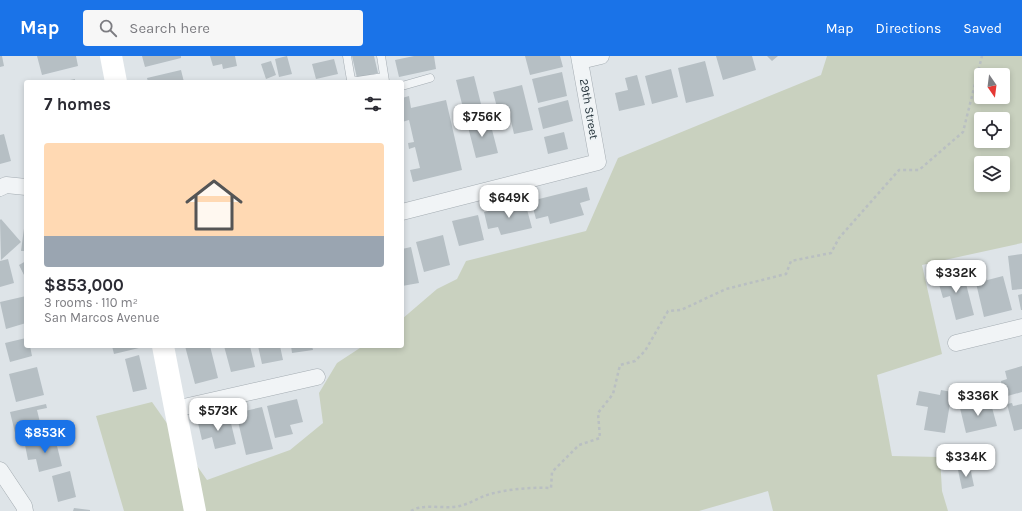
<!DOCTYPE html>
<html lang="en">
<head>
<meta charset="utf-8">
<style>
	:root { --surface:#fff; --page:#f7f7f7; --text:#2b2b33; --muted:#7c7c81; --accent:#1a73e8 }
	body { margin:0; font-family:Karla,sans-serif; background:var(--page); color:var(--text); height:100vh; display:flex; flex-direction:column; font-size:15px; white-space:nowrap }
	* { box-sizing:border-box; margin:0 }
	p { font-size:13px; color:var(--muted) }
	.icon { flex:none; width:22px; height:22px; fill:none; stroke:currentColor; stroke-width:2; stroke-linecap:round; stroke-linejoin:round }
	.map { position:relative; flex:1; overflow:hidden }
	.drawer { position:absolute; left:24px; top:24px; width:380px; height:268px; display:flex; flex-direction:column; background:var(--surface); border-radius:4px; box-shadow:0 2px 6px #0003 }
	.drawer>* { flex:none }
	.needle { width:26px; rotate:166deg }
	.controls { position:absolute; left:974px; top:12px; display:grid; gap:8px }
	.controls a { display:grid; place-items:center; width:36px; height:36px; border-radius:4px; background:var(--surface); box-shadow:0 2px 6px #0003; font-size:20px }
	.price { position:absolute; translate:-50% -34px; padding:0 9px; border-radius:8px; background:#fff; color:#222; font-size:13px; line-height:26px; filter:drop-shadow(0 1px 2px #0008) }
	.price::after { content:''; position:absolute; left:50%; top:24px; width:12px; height:9px; margin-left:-6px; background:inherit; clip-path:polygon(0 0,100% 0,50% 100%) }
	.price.selected { background:var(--accent); color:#fff }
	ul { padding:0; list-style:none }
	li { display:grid; align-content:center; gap:8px; height:212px; padding:0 20px }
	li span { display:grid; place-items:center; height:124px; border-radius:4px; color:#555 }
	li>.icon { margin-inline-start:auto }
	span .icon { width:72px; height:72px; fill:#fffc; stroke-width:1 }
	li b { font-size:17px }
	h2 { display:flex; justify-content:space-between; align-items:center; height:48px; padding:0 20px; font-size:17px }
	header { display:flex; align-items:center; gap:24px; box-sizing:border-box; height:56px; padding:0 20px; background:var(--accent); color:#fff }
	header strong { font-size:19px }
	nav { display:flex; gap:22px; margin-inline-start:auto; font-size:14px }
	.search { width:280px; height:36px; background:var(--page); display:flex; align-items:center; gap:10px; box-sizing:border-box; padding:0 14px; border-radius:4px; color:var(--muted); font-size:15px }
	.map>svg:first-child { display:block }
	.green { fill:#c9d1bf; fill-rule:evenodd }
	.building { fill:#b6bfc4 }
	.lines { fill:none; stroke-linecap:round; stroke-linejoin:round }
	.service-casing { stroke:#a4acb2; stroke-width:9 }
	.minor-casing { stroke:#a4acb2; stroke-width:17 }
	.path { stroke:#b9bfc2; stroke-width:2.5; stroke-dasharray:3 3; stroke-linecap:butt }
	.service { stroke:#f1f4f6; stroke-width:8 }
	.minor { stroke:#f1f4f6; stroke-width:16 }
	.secondary { stroke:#fff; stroke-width:22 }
	.labels { text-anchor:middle; stroke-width:3; stroke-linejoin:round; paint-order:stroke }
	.street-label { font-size:12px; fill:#28363e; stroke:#eef3f5 }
</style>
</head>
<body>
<header>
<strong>Map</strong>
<div class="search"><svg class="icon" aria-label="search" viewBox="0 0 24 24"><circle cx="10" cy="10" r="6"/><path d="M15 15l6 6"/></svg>Search here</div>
<nav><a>Map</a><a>Directions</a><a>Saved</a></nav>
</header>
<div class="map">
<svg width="1022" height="455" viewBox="0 0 1022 455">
	<rect width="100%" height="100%" fill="#dee4e8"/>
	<!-- green -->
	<path class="green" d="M827,0H1022V187L922,209L942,298L877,319L892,400L940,401L942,435L948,455H773L768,435L699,455H124L96,360L152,346L207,424L290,394L323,367L319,337L337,307L363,290H402V263L437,233L457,223L466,205L586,175L618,102L821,19ZM981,19H1003V41H981ZM981,63H1003V85H981ZM981,107H1003V129H981Z"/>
	<!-- building -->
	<path class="building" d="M0,0H2L4,10L0,11Z
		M37,0H76L78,10L42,19Z
		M142,0H181V2L145,11Z
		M210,0H235L237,10L223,13L222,8L213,10Z
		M287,0L292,18L279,21L275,3Z
		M352,0H374L378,17L357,22Z
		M414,0H434L436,13L399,21L395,4Z
		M525,0H560L563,11L530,19Z
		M716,0H752L756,14L723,24Z
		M767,0H778L772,5Z
		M334,3L338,18L316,23L312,8Z
		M271,5L276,19L266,23L261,8Z
		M705,5L714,40L686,47L678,12Z
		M671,13L678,41L652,48L645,20Z
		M181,14L184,26H148L147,22Z
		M562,16L567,40L538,47L532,23Z
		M637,19L645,49L619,55L615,37L628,34L625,22Z
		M474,20L482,52L464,56L456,24Z
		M75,23V26H65V25Z
		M522,29L533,74L514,78L509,57L499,59L493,36Z
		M409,40L411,52L446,44L462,114L413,126L410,114L420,112L415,91L409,93L408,87L414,86L409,64L402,66V42Z
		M568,44L573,65L543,73L538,52Z
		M489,62L498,97L476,102L467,67Z
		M564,76L568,93L548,98L544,81Z
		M4,78L11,105L0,108V79Z
		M587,131L590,144L580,147L584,159L550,168L548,160L536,163L531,145Z
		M525,146L532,172L501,179L498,171L488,173L484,156Z
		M478,159L484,184L459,190L452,165Z
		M1,163L21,186L1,204L0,164Z
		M25,165H26V195H21Z
		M443,179L450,209L424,216L416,186Z
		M411,191L419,227L402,230V193Z
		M1022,198V233L1012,234L1008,200Z
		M8,203L14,227L0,231V205Z
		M26,205V223L19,209Z
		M950,214L953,223L964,220L974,259L956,264L950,240L943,242L936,218Z
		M1003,220L1012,254L984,261L976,227Z
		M1022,238V254H1021L1018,239Z
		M26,240V267L6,273L0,246Z
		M26,282V290H30L32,300L10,306L5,287Z
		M112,290H138L139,292L114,298Z
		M185,290H210L218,322L195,328Z
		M224,290H250L255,311L231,316Z
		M258,290H280L283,304L262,308Z
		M291,290H312L313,294L292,297Z
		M139,299L147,333L133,336L125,303Z
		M1022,310V336L1004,341L1001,325L1007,323L1005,315Z
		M37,311L44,339L16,346L9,318Z
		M941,334L952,336L945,377L924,374L928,351L916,349L919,335L940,339Z
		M297,343L303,366L290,369L293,378L275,382L267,350Z
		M990,344L997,370L966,377L960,352Z
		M1012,347L1013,350L1022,348V373L1014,375L1007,348Z
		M46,348L47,352L37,354L43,379L17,385L10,356Z
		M262,351L273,393L246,399L236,357Z
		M229,359L236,388L215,393L212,381L202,384L198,367Z
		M55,382L62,410L39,416L36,403L28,404L25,389Z
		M970,411L974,430L962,433L958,414Z
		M70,415L76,441L58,446L52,420Z
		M74,452L90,454V455H73Z"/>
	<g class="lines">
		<!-- service casing -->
		<g class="service-casing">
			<path id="service" d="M347,0L351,24L357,25L384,21
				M381,0L385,25
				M402,30L430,22"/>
		</g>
		<!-- minor casing -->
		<g class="minor-casing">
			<path id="minor" d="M580,5L601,0
				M0,132L6,129L26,131
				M402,156L598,106L579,0
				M956,287L1022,271
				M175,353L317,321
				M0,414L24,450L25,455"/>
		</g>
		<!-- path -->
		<path class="path" d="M411,455C421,448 439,452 453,451C467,450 477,442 490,438C510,433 531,431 551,432L552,416L579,389L600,382L598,357L613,338L620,309L635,305L645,295L668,255L681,254L726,233L786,218L791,205L831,197L839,182L899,114H919L963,76L982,0"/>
		<!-- service -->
		<use href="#service" class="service"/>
		<!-- minor -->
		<use href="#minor" class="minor"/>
		<!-- secondary -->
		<path class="secondary" d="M111,0L116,26
			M163,290L195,455"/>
	</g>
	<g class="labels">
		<!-- street labels -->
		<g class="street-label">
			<text transform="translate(589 53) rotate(80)" y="4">29th Street</text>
		</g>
	</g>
</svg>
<div class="controls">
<a><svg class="needle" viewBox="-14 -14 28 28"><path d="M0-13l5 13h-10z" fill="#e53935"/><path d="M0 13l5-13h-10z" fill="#7c7c81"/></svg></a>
<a><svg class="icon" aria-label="locate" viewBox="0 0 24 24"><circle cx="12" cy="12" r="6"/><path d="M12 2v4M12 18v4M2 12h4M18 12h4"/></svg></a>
<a><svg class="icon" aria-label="layers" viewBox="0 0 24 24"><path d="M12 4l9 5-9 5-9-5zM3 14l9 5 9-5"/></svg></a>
</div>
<b class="price" style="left:482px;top:82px">$756K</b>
<b class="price" style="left:509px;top:163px">$649K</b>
<b class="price" style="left:956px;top:238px">$332K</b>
<b class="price" style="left:978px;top:361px">$336K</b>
<b class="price" style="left:218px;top:376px">$573K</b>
<b class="price selected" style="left:45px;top:398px">$853K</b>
<b class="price" style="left:966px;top:422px">$334K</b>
<section class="drawer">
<h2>7 homes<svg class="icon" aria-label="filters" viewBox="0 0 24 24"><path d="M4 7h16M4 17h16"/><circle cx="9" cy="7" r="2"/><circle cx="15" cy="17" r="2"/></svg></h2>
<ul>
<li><span style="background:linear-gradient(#ffd9b3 75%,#9aa5b1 0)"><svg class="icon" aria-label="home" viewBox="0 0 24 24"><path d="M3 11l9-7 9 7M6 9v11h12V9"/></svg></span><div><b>$853,000</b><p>3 rooms · 110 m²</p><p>San Marcos Avenue</p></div></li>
</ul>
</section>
</div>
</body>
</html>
